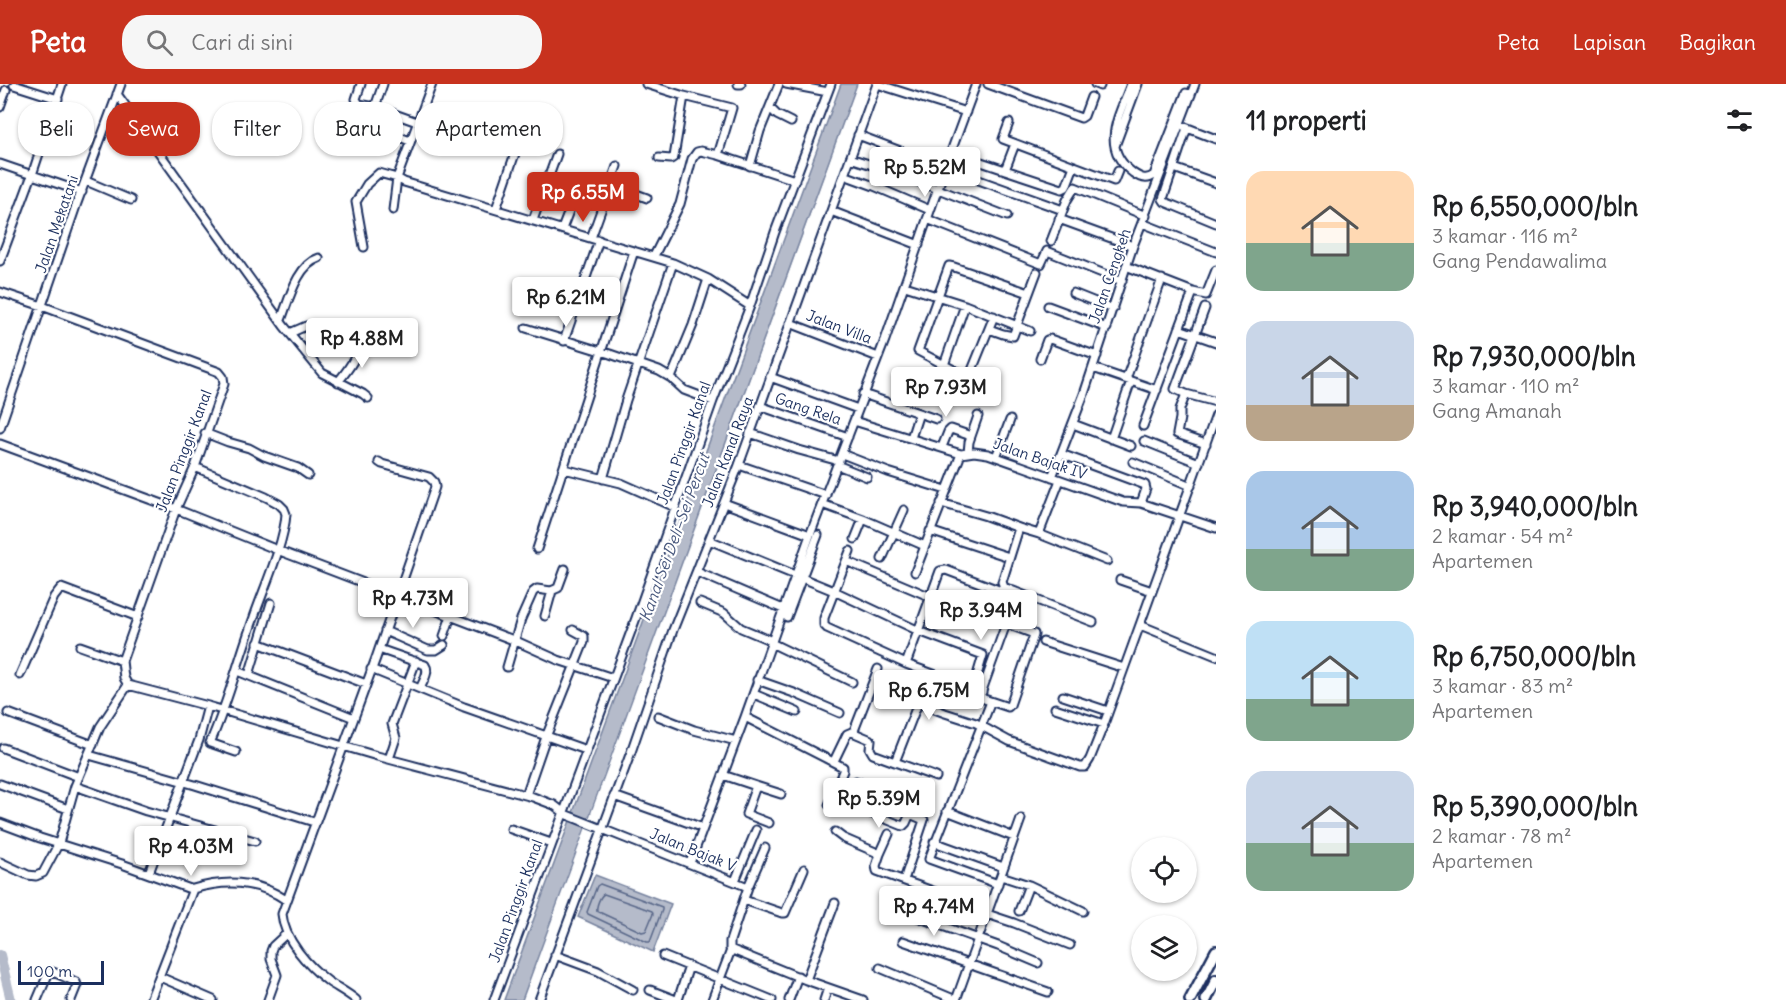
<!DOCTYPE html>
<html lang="id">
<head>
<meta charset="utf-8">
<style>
	:root { --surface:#fff; --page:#f6f6f6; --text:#202124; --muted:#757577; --accent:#c8321e }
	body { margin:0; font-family:Delius,sans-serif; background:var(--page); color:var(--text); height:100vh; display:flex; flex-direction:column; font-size:22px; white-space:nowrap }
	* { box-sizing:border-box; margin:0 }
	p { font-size:20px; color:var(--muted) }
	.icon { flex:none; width:33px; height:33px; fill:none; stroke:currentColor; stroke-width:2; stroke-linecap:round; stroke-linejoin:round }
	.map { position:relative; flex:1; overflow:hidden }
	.details { display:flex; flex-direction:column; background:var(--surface); width:570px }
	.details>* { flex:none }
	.top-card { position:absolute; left:18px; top:18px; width:570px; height:54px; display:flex; gap:12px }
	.controls { position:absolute; left:1131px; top:753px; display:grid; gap:12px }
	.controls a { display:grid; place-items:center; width:66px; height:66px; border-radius:50%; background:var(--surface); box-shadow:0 2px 4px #0004; font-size:30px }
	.scale { position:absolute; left:18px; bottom:15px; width:86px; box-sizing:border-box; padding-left:6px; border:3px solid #1b2f5e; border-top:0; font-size:16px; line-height:21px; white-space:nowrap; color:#1b2f5e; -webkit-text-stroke:4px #fff; paint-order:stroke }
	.price { position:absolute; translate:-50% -51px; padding:0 14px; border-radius:6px; background:#fff; color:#222; font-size:20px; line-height:39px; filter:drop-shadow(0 2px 3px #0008) }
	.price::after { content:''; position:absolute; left:50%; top:36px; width:18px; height:14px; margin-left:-9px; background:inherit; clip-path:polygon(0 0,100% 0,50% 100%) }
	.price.active { background:var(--accent); color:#fff }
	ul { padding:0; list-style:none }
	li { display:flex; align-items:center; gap:18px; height:150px; padding:0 30px }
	li span { display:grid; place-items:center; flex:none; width:168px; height:120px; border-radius:18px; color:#555 }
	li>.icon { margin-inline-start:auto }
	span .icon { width:72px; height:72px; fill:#fffc; stroke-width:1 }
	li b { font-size:26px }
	h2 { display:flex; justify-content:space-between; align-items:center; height:72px; padding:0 30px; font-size:26px }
	.pill { padding:0 21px; border-radius:24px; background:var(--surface); box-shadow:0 2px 4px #0004; font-size:21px; line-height:54px }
	.pill.active { background:var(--accent); color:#fff }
	header { display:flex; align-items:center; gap:36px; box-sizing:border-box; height:84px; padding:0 30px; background:var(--accent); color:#fff }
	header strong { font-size:28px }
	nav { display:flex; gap:33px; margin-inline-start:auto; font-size:21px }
	.search { width:420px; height:54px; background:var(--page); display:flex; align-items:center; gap:15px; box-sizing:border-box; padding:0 21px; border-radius:24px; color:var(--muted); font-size:22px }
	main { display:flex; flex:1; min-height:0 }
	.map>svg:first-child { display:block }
	.water { fill:#b5bbca; stroke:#77839f; stroke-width:1.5 }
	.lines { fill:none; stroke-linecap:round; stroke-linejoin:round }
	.shore { stroke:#596789; stroke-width:1.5 }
	.river { stroke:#b5bbca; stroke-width:10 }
	.minor-casing { stroke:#1b2f5e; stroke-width:11 }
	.highway-casing { stroke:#1b2f5e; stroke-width:14 }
	.minor { stroke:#fff; stroke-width:7 }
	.highway { stroke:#fff; stroke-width:9 }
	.labels { text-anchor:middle; stroke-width:4.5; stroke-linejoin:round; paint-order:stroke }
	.street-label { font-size:15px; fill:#1b2f5e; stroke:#fff }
	.water-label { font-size:16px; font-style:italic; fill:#49597e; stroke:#fff }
</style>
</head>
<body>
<header>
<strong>Peta</strong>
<div class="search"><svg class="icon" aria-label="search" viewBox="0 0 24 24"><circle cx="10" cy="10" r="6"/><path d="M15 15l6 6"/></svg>Cari di sini</div>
<nav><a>Peta</a><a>Lapisan</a><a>Bagikan</a></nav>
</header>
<main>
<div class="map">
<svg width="1216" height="916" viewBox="0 0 1216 916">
	<rect width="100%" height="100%" fill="#fff"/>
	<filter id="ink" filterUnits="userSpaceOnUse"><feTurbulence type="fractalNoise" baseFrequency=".0167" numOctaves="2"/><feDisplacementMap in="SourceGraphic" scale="12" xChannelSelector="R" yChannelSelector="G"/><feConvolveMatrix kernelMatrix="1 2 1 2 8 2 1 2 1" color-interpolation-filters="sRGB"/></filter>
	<g filter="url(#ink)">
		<!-- water -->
		<path class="water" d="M841,0H857C748,306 631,610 522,916H504Z
			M595,791L671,820L653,868L578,833Z"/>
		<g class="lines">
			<!-- shore -->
			<path class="shore" d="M600,800L662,823V826L650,858H647L588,830L587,828L597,802Z
				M604,810L652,827L653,830L646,847L642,848L597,827C596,822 600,812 604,810Z"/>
			<!-- river -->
			<path class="river" d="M0,871L11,916"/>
			<!-- minor casing -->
			<g class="minor-casing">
				<path id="minor" d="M361,0L356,15L359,20L375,23L417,38
					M432,0L397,94L404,98L673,179L708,195L750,222
					M646,0L684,12L732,24L718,71
					M738,0H741
					M786,0L828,8
					M877,0L966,28
					M988,0L1081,34L1084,32L1091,13
					M1095,0L1100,2
					M1131,0C1119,32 1099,63 1133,89C1140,94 1147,97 1154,91L1186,9L1191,11
					M14,1L58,15
					M117,10L284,242L322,289L363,310L368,314
					M0,23L6,6
					M375,23L383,0
					M770,24L777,31L791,38
					M333,36L384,47L410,57
					M1009,39L1003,55L1114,97L1118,87
					M1185,43L1216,55
					M1187,44L1163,115L1165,118L1216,139
					M858,51L945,84L1063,126
					M148,55L175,25
					M1115,62L1138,0
					M951,68L1062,105L1066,103L1074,82
					M659,74L671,75L674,73L684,12
					M850,74L897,89L1007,132
					M0,80L82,108
					M750,82L760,47L779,0
					M1174,84L1216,99
					M1005,86L1015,60
					M844,91L874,102L930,126
					M86,97L131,116
					M609,100L647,114
					M496,125L521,52
					M831,127L919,161
					M927,135L1041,180L1047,167L1122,197
					M1059,135L1133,162
					M533,136L557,70
					M1142,139L1216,168
					M562,145L576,109
					M591,154L617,82
					M1051,157L1067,116L1075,103L1146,132
					M364,163L356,118L367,100L379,89L397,94L393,126
					M654,172L680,120L692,75L697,68L701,67L718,71L795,96
					M0,177L32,91L62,0
					M1126,182L1193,208L1143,342
					M905,202L965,221L1030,247
					M0,208L42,222L219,288L223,293L224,300L195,383L176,425L122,577L124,594L128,601L208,622L377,672L533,713L554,721L567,731L748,803L730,857V865L806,896L863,916
					M1193,208L1206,211L1216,186
					M1073,209L1113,225
					M1048,222L1107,244
					M1205,224L1175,305L1186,310L1216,318
					M994,232L970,291L956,287L918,267L949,182L954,183L1029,209
					M281,236C289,216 297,181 319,174
					M790,239L878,273
					M526,244L610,270L659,287L671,294L684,306L713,317
					M989,245L1003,250L1013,252L1037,188
					M1179,245L1216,258
					M290,249L306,242L360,253C361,269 348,286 338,298
					M564,257L599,156
					M1040,275L1047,256L1050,255L1097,272
					M944,281L965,221
					M1093,284L1157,306
					M770,293L858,325
					M671,294L693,241L708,195
					M1126,295L1162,195
					M863,310L936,335
					M1186,310L1180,325V334L1177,350L1206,360
					M760,322L848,353
					M854,337L961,370L974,368L988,370L1123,418L1141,419L1216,444
					M1073,340L1131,362
					M0,344L77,119L121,0
					M205,349L228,358L249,364L264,372L298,384L308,391
					M750,349L799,366L839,377
					M911,354L919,329
					M1111,355L1131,297
					M1144,357L1199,379
					M0,360L176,425L285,469L516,557L558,576L613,594
					M942,363L948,348L951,345L971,352
					M968,369L969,358L978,332
					M842,370L888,388L946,406
					M1061,370L1145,401L1146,405L1141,419
					M996,373L1010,336
					M1133,378L1191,402
					M739,381L826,411
					M837,381L867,393
					M195,383L266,413L279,420L284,425L286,430C284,461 263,506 253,536C238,577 228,619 210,659L236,668
					M564,385L621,399L675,423
					M1052,393L1084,310L1133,162L1195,0
					M603,395L626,316L673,179
					M1060,396L1039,450L1019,444L1002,498L1004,503L1011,506L1093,538
					M724,419L810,451
					M941,419L986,432L1019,444
					M822,420L863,435
					M930,447L1009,473
					M1039,450L1107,477
					M855,455L863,435L925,462L961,370
					M709,456L834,507L919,547L983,571L973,605
					M537,465L634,167
					M850,467L824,534V541L827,544L906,580
					M882,475L904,426
					M846,477L931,513L999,537
					M697,488L783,525
					M915,488L925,462
					M1120,496L1152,507
					M700,519L724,529L741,544L772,557
					M545,532L552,507
					M787,533L818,451
					M1140,541L1216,572
					M385,547L428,566H436L444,561
					M444,552L451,532
					M1043,558L1124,584
					M258,559L366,600
					M771,559L852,598
					M80,562L122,577
					M379,565L425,581C430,588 423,597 420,605
					M507,583L521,535L533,508L537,505L551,507L558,504L565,485
					M371,585L464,623L586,666
					M237,587L354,634
					M20,591L54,513L61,504L138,533
					M249,591L271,519
					M757,596L794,609L840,629
					M890,608L945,629L976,639L1009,657L1080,683H1085L1090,675L1104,640L1216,331
					M982,608L906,580L940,487L946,486L1004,508L1007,513L999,537L1034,550V551L1010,621L1008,623L984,615L980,612L1006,540
					M754,610L797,628
					M1063,612L1108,627
					M990,620L929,775L998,800
					M1055,624L1104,640
					M8,629L93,661
					M658,632L694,646L736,657
					M745,633L843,683V687L829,721
					M852,648L871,656L870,665L873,670L936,693
					M3,664L79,693
					M89,671L195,701L314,738
					M389,675L396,654L392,640L416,577
					M834,677L847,650L854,647L855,644L878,585
					M895,678L918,619
					M723,691L756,702L746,730L769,739
					M856,697L911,719L913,722L910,730L924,736L904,796
					M0,700L68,725
					M75,702L146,727L255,757
					M756,702L781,710
					M526,711L546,653L584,558V552L573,546
					M614,712L703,744
					M833,714L903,742L906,739L910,730
					M947,727L1014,753
					M0,739L40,754L122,780L193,806
					M511,745L551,759
					M835,748L843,754L880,770L876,782L877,787L988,827
					M934,758L1003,783
					M880,770L889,750
					M0,778L28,791L36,792L43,789L59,759L75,702L100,643L128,601
					M690,779L745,633L810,451L885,256L945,84L976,0
					M149,789L199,656L208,622
					M1001,792L1029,801L1083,827
					M735,797L756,746
					M748,803L765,764
					M744,816L782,829H785L804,785
					M898,826L998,862L1038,879
					M1019,827L1029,801
					M987,830L1014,839L1070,861
					M903,857L1048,908
					M555,871L598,887L633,906
					M663,872L772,916
					M880,884L956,916
					M160,893L213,916
					M806,896L835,819
					M650,906L676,916
					M37,916L49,888H53L76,898L77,901L71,916
					M150,916L193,805C226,795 257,796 286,816
					M268,916L277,891L271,875V867L273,862L286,850
					M356,916C348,909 338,904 329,898C308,882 284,856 282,830L376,574L435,403L434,398L429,393L382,380L379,378
					M494,916L636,534L713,317L750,222L775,148L831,0
					M539,916L631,668L673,546L739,381L877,0
					M678,916L689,882
					M712,916L731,866
					M789,916L798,892
					M824,916L828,904
					M956,916L1021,735"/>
			</g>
			<!-- highway casing -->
			<g class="highway-casing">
				<path id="highway" d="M1190,916L1216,867
					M1206,916L1216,896"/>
			</g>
			<!-- minor -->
			<use href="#minor" class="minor"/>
			<!-- highway -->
			<use href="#highway" class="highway"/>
		</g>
	</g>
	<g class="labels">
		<!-- street labels -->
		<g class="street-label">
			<text transform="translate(57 140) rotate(-71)" y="5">Jalan Mekatani</text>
			<text transform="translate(1110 192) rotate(-71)" y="5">Jalan Cengkeh</text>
			<text transform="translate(839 243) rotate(21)" y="5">Jalan Villa</text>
			<text transform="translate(808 325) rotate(19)" y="5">Gang Rela</text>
			<text transform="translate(684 359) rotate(-70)" y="5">Jalan Pinggir Kanal</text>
			<text transform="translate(184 367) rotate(-69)" y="5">Jalan Pinggir Kanal</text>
			<text transform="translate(728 368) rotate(-69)" y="5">Jalan Kanal Raya</text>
			<text transform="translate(1040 375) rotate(19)" y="5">Jalan Bajak IV</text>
			<text transform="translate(693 766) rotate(22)" y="5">Jalan Bajak V</text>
			<text transform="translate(516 817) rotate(-70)" y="5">Jalan Pinggir Kanal</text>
		</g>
		<!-- water labels -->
		<g class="water-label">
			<text transform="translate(674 453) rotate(-70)" y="6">Kanal Sei Deli–Sei Percut</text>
		</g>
	</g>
</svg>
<div class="controls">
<a><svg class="icon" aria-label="locate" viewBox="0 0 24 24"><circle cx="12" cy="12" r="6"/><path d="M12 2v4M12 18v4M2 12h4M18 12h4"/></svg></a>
<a><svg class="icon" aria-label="layers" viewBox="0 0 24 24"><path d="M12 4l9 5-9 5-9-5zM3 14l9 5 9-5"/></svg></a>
</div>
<div class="scale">100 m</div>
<b class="price" style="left:925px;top:114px">Rp 5.52M</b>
<b class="price active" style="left:583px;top:139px">Rp 6.55M</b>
<b class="price" style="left:566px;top:244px">Rp 6.21M</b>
<b class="price" style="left:362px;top:285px">Rp 4.88M</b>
<b class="price" style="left:946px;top:334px">Rp 7.93M</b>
<b class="price" style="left:413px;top:545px">Rp 4.73M</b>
<b class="price" style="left:981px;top:557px">Rp 3.94M</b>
<b class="price" style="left:929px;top:637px">Rp 6.75M</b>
<b class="price" style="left:879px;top:745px">Rp 5.39M</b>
<b class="price" style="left:191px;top:793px">Rp 4.03M</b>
<b class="price" style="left:934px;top:853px">Rp 4.74M</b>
<div class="top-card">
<a class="pill">Beli</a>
<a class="pill active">Sewa</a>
<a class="pill">Filter</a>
<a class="pill">Baru</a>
<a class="pill">Apartemen</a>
</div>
</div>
<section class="details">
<h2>11 properti<svg class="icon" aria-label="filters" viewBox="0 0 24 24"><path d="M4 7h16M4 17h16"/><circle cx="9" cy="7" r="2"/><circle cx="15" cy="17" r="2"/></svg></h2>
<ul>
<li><span style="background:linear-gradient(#ffd9b3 60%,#7fa58c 0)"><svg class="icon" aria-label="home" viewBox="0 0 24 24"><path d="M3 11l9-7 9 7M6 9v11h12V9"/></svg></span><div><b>Rp 6,550,000/bln</b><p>3 kamar · 116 m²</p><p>Gang Pendawalima</p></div></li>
<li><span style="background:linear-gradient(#c9d6e8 70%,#b9a48a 0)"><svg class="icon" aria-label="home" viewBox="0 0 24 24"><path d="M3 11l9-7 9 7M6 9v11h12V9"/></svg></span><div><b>Rp 7,930,000/bln</b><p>3 kamar · 110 m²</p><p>Gang Amanah</p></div></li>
<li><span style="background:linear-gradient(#a9c7e8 65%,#7fa58c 0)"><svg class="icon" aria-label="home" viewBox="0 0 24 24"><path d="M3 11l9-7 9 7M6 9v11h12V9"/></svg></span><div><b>Rp 3,940,000/bln</b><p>2 kamar · 54 m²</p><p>Apartemen</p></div></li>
<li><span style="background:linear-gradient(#bfe0f5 65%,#7fa58c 0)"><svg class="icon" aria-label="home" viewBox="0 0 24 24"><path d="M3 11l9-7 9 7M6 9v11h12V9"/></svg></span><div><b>Rp 6,750,000/bln</b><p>3 kamar · 83 m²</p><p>Apartemen</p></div></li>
<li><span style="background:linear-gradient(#c9d6e8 60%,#7fa58c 0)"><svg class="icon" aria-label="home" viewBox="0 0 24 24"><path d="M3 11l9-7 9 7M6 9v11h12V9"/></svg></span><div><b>Rp 5,390,000/bln</b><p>2 kamar · 78 m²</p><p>Apartemen</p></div></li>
</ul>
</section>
</main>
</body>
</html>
